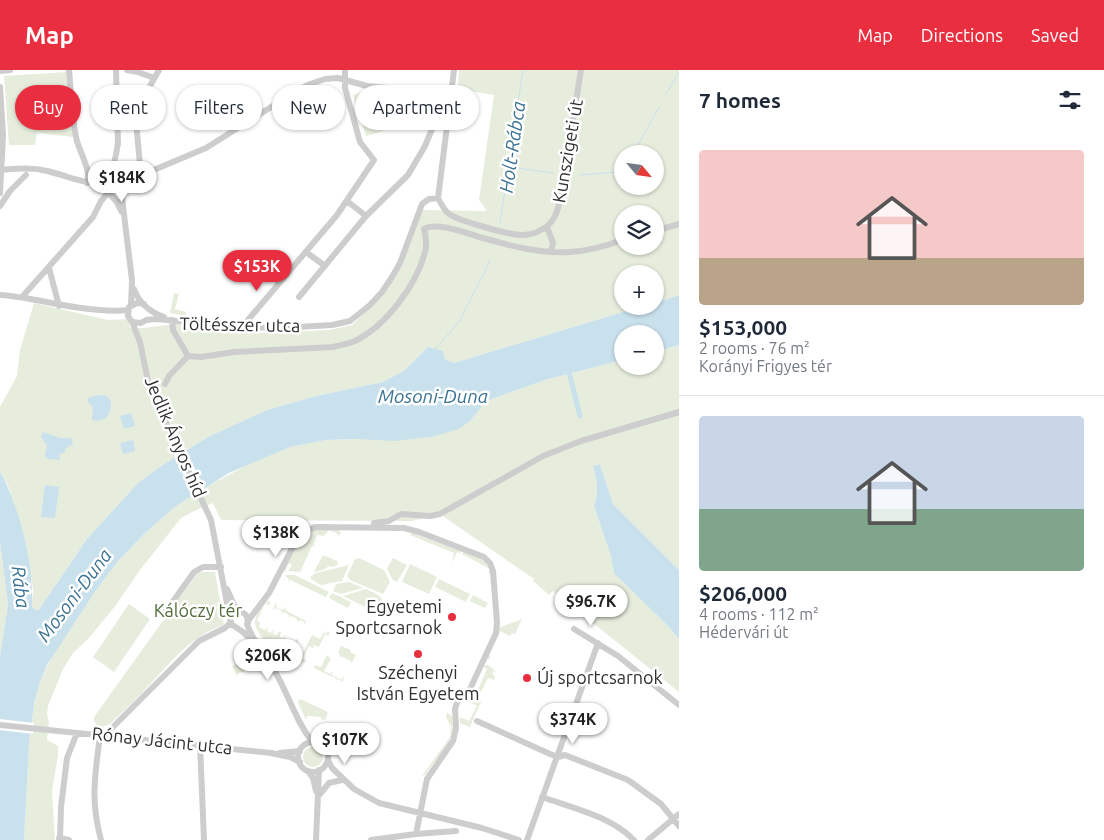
<!DOCTYPE html>
<html lang="en">
<head>
<meta charset="utf-8">
<style>
	:root { --surface:#fff; --page:#f6f6f7; --text:#1f2937; --muted:#747a83; --line:#e0e1e3; --accent:#e92f3f }
	body { margin:0; font-family:Ubuntu,sans-serif; background:var(--page); color:var(--text); height:100vh; display:flex; flex-direction:column; font-size:19px; white-space:nowrap }
	* { box-sizing:border-box; margin:0 }
	p { font-size:16px; color:var(--muted) }
	.icon { flex:none; width:28px; height:28px; fill:none; stroke:currentColor; stroke-width:2; stroke-linecap:round; stroke-linejoin:round }
	.map { position:relative; flex:1; overflow:hidden }
	.drawer { display:flex; flex-direction:column; background:var(--surface); width:425px }
	.drawer>* { flex:none }
	.hud { position:absolute; left:15px; top:15px; width:475px; height:45px; display:flex; gap:10px }
	.needle { width:32px; rotate:119deg }
	.fabs { position:absolute; left:614px; top:75px; display:grid; gap:10px }
	.fabs a { display:grid; place-items:center; width:50px; height:50px; border-radius:50%; background:var(--surface); box-shadow:0 1px 4px #0004; font-size:25px }
	.price { position:absolute; translate:-50% -42px; padding:0 11px; border-radius:18px; background:#fff; color:#222; font-size:16px; line-height:32px; filter:drop-shadow(0 1px 2px #0008) }
	.price::after { content:''; position:absolute; left:50%; top:30px; width:15px; height:11px; margin-left:-8px; background:inherit; clip-path:polygon(0 0,100% 0,50% 100%) }
	.price.active { background:var(--accent); color:#fff }
	ul { padding:0; list-style:none }
	li { display:grid; align-content:center; gap:10px; height:265px; padding:0 20px }
	li+li { border-top:1px solid var(--line) }
	li span { display:grid; place-items:center; height:155px; border-radius:5px; color:#555 }
	li>.icon { margin-inline-start:auto }
	span .icon { width:90px; height:90px; fill:#fffc; stroke-width:1 }
	li b { font-size:21px }
	h2 { display:flex; justify-content:space-between; align-items:center; height:60px; padding:0 20px; font-size:21px }
	.chip { padding:0 18px; border-radius:22px; background:var(--surface); box-shadow:0 1px 4px #0004; font-size:18px; line-height:45px }
	.chip.active { background:var(--accent); color:#fff }
	header { display:flex; align-items:center; gap:30px; box-sizing:border-box; height:70px; padding:0 25px; background:var(--accent); color:#fff }
	header strong { font-size:24px }
	nav { display:flex; gap:28px; margin-inline-start:auto; font-size:18px }
	main { display:flex; flex:1; min-height:0 }
	.map>svg:first-child { display:block }
	.green { fill:#e6eddd; fill-rule:evenodd }
	.water { fill:#c9e0ed }
	.pier { fill:#fff }
	.lines { fill:none; stroke-linecap:round; stroke-linejoin:round }
	.stream { stroke:#c9e0ed; stroke-width:1 }
	.canal { stroke:#c9e0ed; stroke-width:5 }
	.minor { stroke:#cdcdcd; stroke-width:6 }
	.poi-dot { fill:#e92f3f; stroke:#fff; stroke-width:2 }
	.labels { text-anchor:middle; stroke-width:5; stroke-linejoin:round; paint-order:stroke }
	.street-label { font-size:18px; fill:#303030; stroke:#fff }
	.poi-label { font-size:18px; fill:#303030; stroke:#fff; text-anchor:end }
	.park-label { font-size:18px; fill:#536d3c; stroke:#fff }
	.water-label { font-size:19px; font-style:italic; fill:#3b7394; stroke:#fff }
</style>
</head>
<body>
<header>
<strong>Map</strong>
<nav><a>Map</a><a>Directions</a><a>Saved</a></nav>
</header>
<main>
<div class="map">
<svg width="679" height="770" viewBox="0 0 679 770">
	<rect width="100%" height="100%" fill="#fff"/>
	<!-- green -->
	<path class="green" d="M459,0H679V225L655,233V204H622V236H643L454,293L448,291L428,277L405,300L383,312L316,326L267,340L208,367L161,396L138,413L87,469L38,541L32,537L33,519L26,479L15,436L9,418L0,401V337L17,306L20,280L34,233L108,250L128,249L130,258H142L178,254L199,257L213,261L267,263L329,260L352,255L383,225L422,140L487,141L479,130L494,25L458,19ZM622,84H655V116H622ZM622,144H655V176H622Z
		M67,2L73,67L37,63L35,75H9L4,6Z
		M371,20L383,61L366,66L353,25Z
		M105 114a7 7 0 1 1 14 0a7 7 0 1 1-14 0Z
		M174,223L179,224L175,239L186,242V246L170,243Z
		M679,275V500L613,434L600,394L593,396C597,411 599,421 594,436L611,486L614,502L669,557L679,569V622L553,521L549,525L533,511L534,509L440,444L412,451L221,450L213,433L194,441L181,448L140,500L116,535L89,568L73,583L63,599L48,636L47,645L49,652L47,670L58,676V685L52,721L55,770H24L29,674L34,634L40,610L57,577L94,523L118,491L145,463L176,436L206,417L253,392L290,377L326,370L359,369L470,351L486,331L545,310L622,290V296H655V282Z
		M338,459L341,463L337,467L338,464L329,460L324,466L317,465L315,470L316,471L314,473V477L312,476L300,502L288,501L292,495L289,493L285,502L283,501L302,466L314,460Z
		M412,463L461,481L460,483L457,482L452,493L454,483L410,465Z
		M0,472L8,534L0,587Z
		M464,481C477,486 490,489 492,505L488,503L490,499L462,484Z
		M323,485L337,491L338,495L331,497L328,496L326,499L314,502Z
		M359,488L384,500L390,512L383,524L350,510L347,506L355,489Z
		M393,488L407,495L397,512L393,510L387,499Z
		M410,494L437,507L429,524L402,512Z
		M349,495L342,511L321,515L311,509V506L316,503Z
		M198,502H215L224,555C188,567 169,595 144,621C133,633 121,643 110,654L103,657L98,656L94,651V647Z
		M284,505H295L329,522L326,527L290,510L288,514L289,509Z
		M439,509L470,524L466,532L435,517Z
		M349,512L363,518L341,524L333,521L336,514Z
		M366,519C373,523 381,524 384,533L382,536L380,535L376,542L343,526Z
		M332,523L351,532L348,538L329,528Z
		M473,525L488,533L485,538L470,531Z
		M269,530L270,535L265,534L257,550L260,553L259,557L265,560L268,557L267,561L271,563L274,559L273,564L276,565L279,562H281L280,567L283,568L286,565L285,569L294,574L296,569L299,570L295,577L296,580H294L293,586H291L284,600C279,593 275,583 269,576C253,556 248,551 269,530Z
		M129,534L150,549L114,602L93,587Z
		M275,534H277L276,537L282,540L286,537L285,540L306,551L304,555V552L300,550L297,552V549L291,546L289,548V545L284,542L281,544L282,541L276,538L273,540Z
		M522,549L515,564L512,563L510,566L500,561L489,586L491,588L488,589L487,588L498,558Z
		M327,561L330,563L328,566L325,564L319,577L314,575L313,578L309,576L303,588L306,590L304,593L299,591L312,565L320,569L324,562L326,564Z
		M341,576L351,580L350,582L356,585L351,594V591L340,586L338,588L340,584L338,583Z
		M327,585L331,589L324,601L330,604L333,601L332,605L335,607L337,604L336,607L341,610L344,606L343,612L314,598L315,595L321,597Z
		M249,588L253,597L236,605L232,596Z
		M485,595H488L497,602L494,601L492,604L495,606L494,610L488,608L478,628L481,632L470,657L460,653V647L469,651L477,636L464,629L471,622L476,624L487,599L483,597Z
		M300,629L326,641L328,643L325,650L321,649V647L307,646L306,650L298,632Z
		M447,643L452,646C456,674 440,682 426,704L422,706L450,667L451,656L446,647Z
		M303 687a10 10 0 1 1 20 0a10 10 0 1 1-20 0Z"/>
	<!-- water -->
	<path class="water" d="M679,225V275L655,282V264H622V290L545,310L486,331L470,351L459,359L431,367L394,371L359,369L326,370L290,377L229,403L176,436L145,463L118,491L94,523L47,595L40,611L34,634L29,674L24,770H0V587L8,534L0,472V401C20,439 34,494 32,537L38,541L87,469L138,413L161,396L208,367L267,340L316,326L383,312L405,300L428,277L443,281L444,288L448,291L454,293L643,236H655V233Z
		M99,325L107,326L111,332C111,345 106,353 92,350L93,337L88,332V328Z
		M131,343L135,356L124,359L120,346Z
		M43,362L60,368H71L73,374L66,378L64,383L59,384L60,390L48,389L45,386L47,375L41,367Z
		M133,370L135,381L123,384L120,373Z
		M600,394L613,434L679,500V569L669,557L614,503L611,486L594,436C599,421 597,411 593,396Z
		M45,415L59,417L55,448L41,447Z"/>
	<!-- pier -->
	<path class="pier" d="M185,378L205,420L194,427L174,385Z
		M0,649L34,653L33,664L0,660Z"/>
	<g class="lines">
		<!-- stream -->
		<path class="stream" d="M666,24L679,2
			M633,84L659,37
			M510,97L553,103
			M579,105L620,102L622,101
			M500,153L523,0
			M435,279L459,252L490,191"/>
		<!-- canal -->
		<path class="canal" d="M568,298L580,346"/>
		<!-- minor -->
		<path class="minor" d="M69,0C71,20 72,52 77,71C80,82 92,103 87,113
			M116,0L118,74
			M127,0L138,2L154,8
			M0,1L10,0
			M0,17L3,65L0,123
			M0,100C15,99 31,97 47,101C88,111 111,131 118,72
			M107,105L115,103L120,105L124,112L122,128L132,210L131,235
			M141,105L136,52L137,39L159,0
			M103,110L104,118L116,131L122,142
			M124,115L137,107L206,78L295,22L310,14L325,9L338,8L367,16L451,24
			M438,128C441,134 444,140 449,144C459,151 507,164 520,165C527,165 534,164 539,161C553,155 557,144 560,130L581,0
			M438,128L454,0
			M347,131L366,146
			M0,136L10,121L26,105
			M547,157L553,173L551,181
			M655,161L679,154
			M306,182L325,196
			M49,198L59,236
			M134,219C139,233 150,242 164,247
			M0,225C30,227 59,236 89,239C102,240 115,242 128,240
			M22,227L93,147L101,131L108,123
			M299,227L366,146L408,105L425,76L437,47L441,44L448,46
			M144,234L137,233L129,237L128,246L132,252L141,253L146,250L156,249L242,257L280,258L332,255L350,251L370,235L382,222L392,207L400,193L422,134L429,129L438,128
			M172,250L173,260L188,286
			M132,252L140,272L149,316L211,450L231,554L243,562L262,580
			M242,257L337,145L374,90L360,72L345,18V0
			M188,286L201,287L234,282L333,277C340,275 348,274 355,271C386,256 417,214 425,182C427,174 426,166 424,159C436,151 469,164 483,168C511,176 541,184 570,182C588,181 606,176 622,170
			M165,314L169,306L188,286
			M374,453L389,451L401,444L430,446L440,444L543,386L581,371L679,342
			M227,519L234,535L247,546L248,553
			M164,544L194,502L203,497H221
			M248,551L269,523L298,467L304,462L315,457L404,458L419,462L484,487L490,493L493,501L497,553L496,563L470,619L460,628L457,633L455,639L456,658L453,671L427,709L416,764
			M247,554C253,573 269,590 278,607C290,629 297,653 313,673
			M574,559L618,586L679,635
			M477,651L550,684L558,687L565,685L628,710L661,734L679,756
			M0,655L271,683L290,687L300,692
			M100,665C95,707 90,728 101,770
			M104,666L199,571L225,558L231,552
			M298 687a15 15 0 1 1 30 0a15 15 0 1 1-30 0Z
			M200,674L204,770
			M280,683L300,681
			M328,690L332,698L354,719L379,733L482,758L519,770
			M308,701L313,708L316,721
			M320,724L329,713L342,710
			M542,727C573,738 610,746 634,770
			M59,768L69,770
			M60,770L61,737L67,688L77,663
			M316,770L319,700
			M371,770L416,764L456,761
			M527,770L598,573
			M648,770L679,744"/>
	</g>
	<!-- markers -->
	<g class="poi-dot">
		<circle cx="452" cy="547" r="5"/>
		<circle cx="418" cy="584" r="5"/>
		<circle cx="527" cy="608" r="5"/>
	</g>
	<g class="labels">
		<!-- street labels -->
		<g class="street-label">
			<text transform="translate(568 81) rotate(-80)" y="6">Kunszigeti út</text>
			<text transform="translate(240 255) rotate(1)" y="6">Töltésszer utca</text>
			<text transform="translate(175 367) rotate(67)" y="6">Jedlik Ányos híd</text>
			<text transform="translate(162 671) rotate(6)" y="6">Rónay Jácint utca</text>
		</g>
		<!-- poi labels -->
		<g class="poi-label">
			<text x="442" y="543">Egyetemi<tspan x="442" dy="21">Sportcsarnok</tspan></text>
			<text x="418" y="609" text-anchor="middle">Széchenyi<tspan x="418" dy="21">István Egyetem</tspan></text>
			<text x="537" y="614" text-anchor="start">Új sportcsarnok</text>
		</g>
		<!-- park labels -->
		<g class="park-label">
			<text x="198" y="547">Kálóczy tér</text>
		</g>
		<!-- water labels -->
		<g class="water-label">
			<text transform="translate(512 77) rotate(-82)" y="7">Holt-Rábca</text>
			<text x="433" y="333">Mosoni-Duna</text>
			<text transform="translate(21 517) rotate(83)" y="7">Rába</text>
			<text transform="translate(74 525) rotate(-53)" y="7">Mosoni-Duna</text>
		</g>
	</g>
</svg>
<div class="fabs">
<a><svg class="needle" viewBox="-14 -14 28 28"><path d="M0-13l5 13h-10z" fill="#e53935"/><path d="M0 13l5-13h-10z" fill="#747a83"/></svg></a>
<a><svg class="icon" aria-label="layers" viewBox="0 0 24 24"><path d="M12 4l9 5-9 5-9-5zM3 14l9 5 9-5"/></svg></a>
<a>+</a>
<a>−</a>
</div>
<b class="price" style="left:122px;top:133px">$184K</b>
<b class="price active" style="left:257px;top:222px">$153K</b>
<b class="price" style="left:276px;top:488px">$138K</b>
<b class="price" style="left:591px;top:557px">$96.7K</b>
<b class="price" style="left:268px;top:611px">$206K</b>
<b class="price" style="left:573px;top:675px">$374K</b>
<b class="price" style="left:345px;top:695px">$107K</b>
<div class="hud">
<a class="chip active">Buy</a>
<a class="chip">Rent</a>
<a class="chip">Filters</a>
<a class="chip">New</a>
<a class="chip">Apartment</a>
</div>
</div>
<section class="drawer">
<h2>7 homes<svg class="icon" aria-label="filters" viewBox="0 0 24 24"><path d="M4 7h16M4 17h16"/><circle cx="9" cy="7" r="2"/><circle cx="15" cy="17" r="2"/></svg></h2>
<ul>
<li><span style="background:linear-gradient(#f6c9c9 70%,#b9a48a 0)"><svg class="icon" aria-label="home" viewBox="0 0 24 24"><path d="M3 11l9-7 9 7M6 9v11h12V9"/></svg></span><div><b>$153,000</b><p>2 rooms · 76 m²</p><p>Korányi Frigyes tér</p></div></li>
<li><span style="background:linear-gradient(#c9d6e8 60%,#7fa58c 0)"><svg class="icon" aria-label="home" viewBox="0 0 24 24"><path d="M3 11l9-7 9 7M6 9v11h12V9"/></svg></span><div><b>$206,000</b><p>4 rooms · 112 m²</p><p>Hédervári út</p></div></li>
</ul>
</section>
</main>
</body>
</html>
